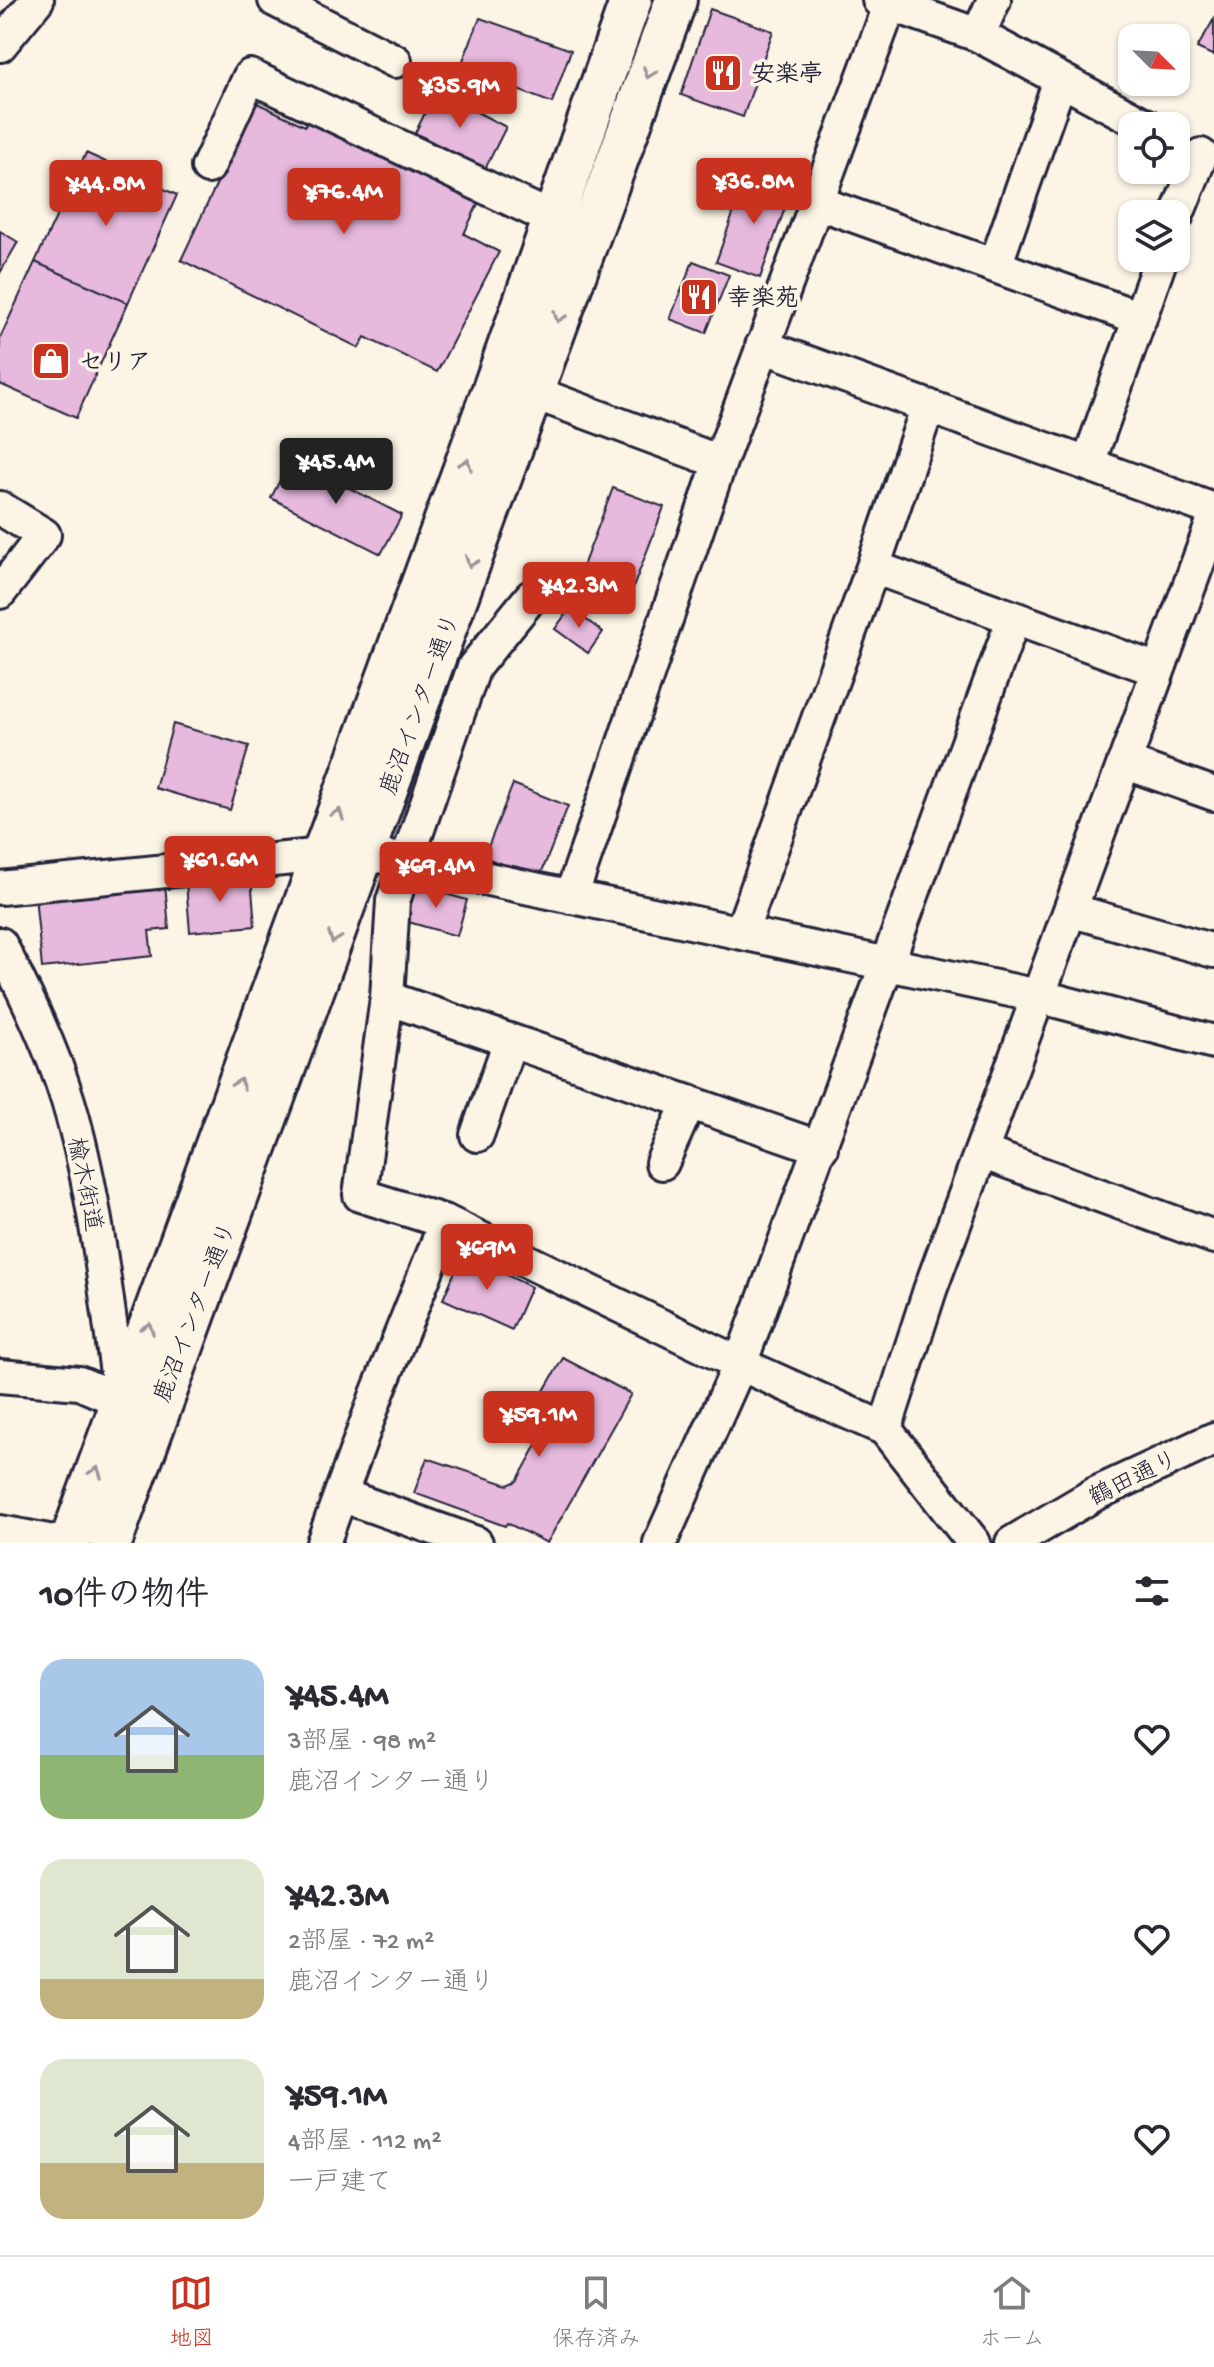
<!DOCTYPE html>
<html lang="ja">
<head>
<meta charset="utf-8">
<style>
	:root { --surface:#fff; --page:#f2f2f3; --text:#2b2b33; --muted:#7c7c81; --line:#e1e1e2; --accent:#c8321e }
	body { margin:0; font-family:"Gochi Hand","Klee One",sans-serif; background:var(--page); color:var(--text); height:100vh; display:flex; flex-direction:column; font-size:30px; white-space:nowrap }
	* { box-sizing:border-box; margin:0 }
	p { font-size:26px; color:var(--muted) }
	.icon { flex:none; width:44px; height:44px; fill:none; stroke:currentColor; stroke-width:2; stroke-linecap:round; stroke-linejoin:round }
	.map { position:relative; height:1543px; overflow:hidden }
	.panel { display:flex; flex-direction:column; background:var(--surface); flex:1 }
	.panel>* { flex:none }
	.needle { width:52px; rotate:114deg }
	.fabs { position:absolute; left:1118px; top:24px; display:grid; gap:16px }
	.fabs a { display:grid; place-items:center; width:72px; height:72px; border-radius:16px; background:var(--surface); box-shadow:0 2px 6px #0004; font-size:40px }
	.price { position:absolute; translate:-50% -68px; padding:0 18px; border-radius:8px; background:var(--accent); color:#fff; font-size:26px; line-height:52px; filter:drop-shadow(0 2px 4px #0008) }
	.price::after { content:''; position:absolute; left:50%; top:48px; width:24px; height:18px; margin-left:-12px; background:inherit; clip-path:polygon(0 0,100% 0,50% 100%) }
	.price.active { background:#222; color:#fff }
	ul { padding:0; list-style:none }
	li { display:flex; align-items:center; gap:24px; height:200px; padding:0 40px }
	li span { display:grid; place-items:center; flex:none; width:224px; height:160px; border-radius:24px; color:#555 }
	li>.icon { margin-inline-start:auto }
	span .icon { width:96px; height:96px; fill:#fffc; stroke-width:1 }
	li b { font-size:34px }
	h2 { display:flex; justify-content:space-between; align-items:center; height:96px; padding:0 40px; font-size:34px }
	.dock { display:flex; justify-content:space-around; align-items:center; height:112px; border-top:2px solid var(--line); background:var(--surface); font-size:22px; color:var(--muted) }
	.dock a { display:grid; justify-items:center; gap:4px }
	.dock .active { color:var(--accent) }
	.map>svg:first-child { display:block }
	.building { fill:#e7b9dd; stroke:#22223b; stroke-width:2 }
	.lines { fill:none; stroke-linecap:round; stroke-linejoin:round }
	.minor-casing { stroke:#22223b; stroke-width:38 }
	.major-casing { stroke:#22223b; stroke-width:46 }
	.minor { stroke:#fcf5e5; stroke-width:32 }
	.major { stroke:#fcf5e5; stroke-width:40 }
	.oneway { stroke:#9a9698 }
	.labels { text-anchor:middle; stroke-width:7; stroke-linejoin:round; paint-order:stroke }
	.poi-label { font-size:24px; font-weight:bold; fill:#22223b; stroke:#fcf5e5; text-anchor:start }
	.street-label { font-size:24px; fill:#22223b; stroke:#fcf5e5 }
</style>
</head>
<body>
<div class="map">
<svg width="1214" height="1543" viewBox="0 0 1214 1543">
	<rect width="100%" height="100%" fill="#fcf5e5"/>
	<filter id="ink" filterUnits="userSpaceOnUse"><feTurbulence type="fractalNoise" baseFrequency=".0125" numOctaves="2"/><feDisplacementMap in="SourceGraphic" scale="16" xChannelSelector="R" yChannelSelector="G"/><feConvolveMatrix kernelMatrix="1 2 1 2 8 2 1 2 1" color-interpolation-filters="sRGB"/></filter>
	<g filter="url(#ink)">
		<!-- building -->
		<path class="building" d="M710,9L773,31L743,117L681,95Z
			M480,18L571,50L552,103L460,68Z
			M1214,19V56L1197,48Z
			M436,91L506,127L485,169L415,133Z
			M255,102L305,126L312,114L482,195L464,234L499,252L437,372L365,337L359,348L181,260Z
			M86,153L177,195L128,303L35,262Z
			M747,175L791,191L760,278L716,262Z
			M0,231L18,242L0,273Z
			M693,261L729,275L706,333L670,319Z
			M35,262L128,303L76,418L0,384V338Z
			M291,458L402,515L381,554L271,498Z
			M613,488L664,507L624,611L573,592Z
			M570,608L603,632L588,653L555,629Z
			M173,724L249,746L230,810L155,788Z
			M513,784L568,806L539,879L484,857Z
			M251,877L255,926L190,932L186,883Z
			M165,883L169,929L149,931L152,956L42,968L35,896Z
			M414,885L467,900L457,936L405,921Z
			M463,1253L531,1287L512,1330L443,1299Z
			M563,1358L631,1394L547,1543L507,1523L505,1526L414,1493L427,1458L508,1485L517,1481L553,1416V1403L541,1396Z"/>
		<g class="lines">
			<!-- minor casing -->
			<g class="minor-casing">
				<path id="minor" d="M275,0L395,61
					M879,0L978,35L1147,126
					M978,35L994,0
					M0,45L37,0
					M208,167L250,76L553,219
					M816,202L1140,318
					M1176,217L1201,155
					M995,266L1060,80
					M762,346L1214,510
					M532,392L720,462
					M928,406L873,567L1158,670
					M1088,464L1161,258
					M0,508L44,535L0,592
					M531,597L474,667L393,901L387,998L360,1195L446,1222L740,1364L885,1429L974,1543
					M1124,762L1214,794
					M366,853L1038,996L1214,1042
					M0,888L323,855
					M571,897L720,462L890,5
					M1070,910L1214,951
					M741,933L873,567
					M0,944C26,995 51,1046 68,1101C97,1197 106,1301 121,1401
					M387,998L821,1148
					M477,1135L510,1041
					M981,1152L1214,1237
					M662,1163L689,1102
					M0,1376L79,1383L136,1407
					M885,1429L930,1290L1214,519
					M341,1495L476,1543
					M0,1532L59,1543
					M323,1543L377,1394L446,1222
					M660,1543L740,1364L1013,620
					M1012,1543L1095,1494L1214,1439"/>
			</g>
			<!-- major casing -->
			<g class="major-casing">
				<path id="major" d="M70,1543L496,381L631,0
					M111,1543L676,0"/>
			</g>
			<!-- minor -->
			<use href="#minor" class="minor"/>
			<!-- major -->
			<use href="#major" class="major"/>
		</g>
		<!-- one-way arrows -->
		<defs><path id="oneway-chevron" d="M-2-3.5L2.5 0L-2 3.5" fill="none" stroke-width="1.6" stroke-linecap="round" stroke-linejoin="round" transform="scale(2)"/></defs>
		<g class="oneway">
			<use href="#oneway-chevron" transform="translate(649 73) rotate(110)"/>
			<use href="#oneway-chevron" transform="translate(559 317) rotate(110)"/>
			<use href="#oneway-chevron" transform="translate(466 464) rotate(-70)"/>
			<use href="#oneway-chevron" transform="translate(471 562) rotate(110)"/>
			<use href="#oneway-chevron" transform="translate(338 814) rotate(-70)"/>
			<use href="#oneway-chevron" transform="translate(334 938) rotate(110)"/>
			<use href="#oneway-chevron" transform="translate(239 1084) rotate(-70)"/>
			<use href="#oneway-chevron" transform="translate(148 1328) rotate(-70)"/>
			<use href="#oneway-chevron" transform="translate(96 1472) rotate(-70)"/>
		</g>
	</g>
	<!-- icons -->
	<defs>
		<g id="restaurant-square" transform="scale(2)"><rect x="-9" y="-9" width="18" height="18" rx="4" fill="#c8321e" stroke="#fcf5e5"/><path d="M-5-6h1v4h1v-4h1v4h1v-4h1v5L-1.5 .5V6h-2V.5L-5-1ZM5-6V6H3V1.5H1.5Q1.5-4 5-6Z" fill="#fff"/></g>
		<g id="shop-square" transform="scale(2)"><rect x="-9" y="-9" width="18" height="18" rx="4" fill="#c8321e" stroke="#fcf5e5"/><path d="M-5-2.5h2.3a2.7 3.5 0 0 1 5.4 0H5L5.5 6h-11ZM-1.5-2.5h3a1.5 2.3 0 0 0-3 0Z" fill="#fff"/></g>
	</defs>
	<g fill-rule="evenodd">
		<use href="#restaurant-square" x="723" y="73"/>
		<use href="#restaurant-square" x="699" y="297"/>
		<use href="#shop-square" x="51" y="361"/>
	</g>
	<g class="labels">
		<!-- poi labels -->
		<g class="poi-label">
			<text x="751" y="81">安楽亭</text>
			<text x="727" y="305">幸楽苑</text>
			<text x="79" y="369">セリア</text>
		</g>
		<!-- street labels -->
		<g class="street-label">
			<text transform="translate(419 704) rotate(-70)" y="8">鹿沼インター通り</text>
			<text transform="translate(86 1184) rotate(79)" y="8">楡木街道</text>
			<text transform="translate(194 1312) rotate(-69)" y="8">鹿沼インター通り</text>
			<text transform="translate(1133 1477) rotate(-26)" y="8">鶴田通り</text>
		</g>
	</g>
</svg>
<div class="fabs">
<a><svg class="needle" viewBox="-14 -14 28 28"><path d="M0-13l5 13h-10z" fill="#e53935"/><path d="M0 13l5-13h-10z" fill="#7c7c81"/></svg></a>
<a><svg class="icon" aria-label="locate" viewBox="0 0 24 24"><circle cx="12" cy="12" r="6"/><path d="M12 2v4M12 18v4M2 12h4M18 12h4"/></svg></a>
<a><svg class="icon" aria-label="layers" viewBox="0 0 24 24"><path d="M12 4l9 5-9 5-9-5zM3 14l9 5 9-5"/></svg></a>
</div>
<b class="price" style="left:460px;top:130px">¥35.9M</b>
<b class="price" style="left:754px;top:226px">¥36.8M</b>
<b class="price" style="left:106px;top:228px">¥44.8M</b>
<b class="price" style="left:344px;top:236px">¥76.4M</b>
<b class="price active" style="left:336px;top:506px">¥45.4M</b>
<b class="price" style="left:579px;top:630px">¥42.3M</b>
<b class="price" style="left:220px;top:904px">¥61.6M</b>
<b class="price" style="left:436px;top:910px">¥69.4M</b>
<b class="price" style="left:487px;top:1292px">¥69M</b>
<b class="price" style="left:539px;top:1459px">¥59.1M</b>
</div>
<section class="panel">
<h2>10件の物件<svg class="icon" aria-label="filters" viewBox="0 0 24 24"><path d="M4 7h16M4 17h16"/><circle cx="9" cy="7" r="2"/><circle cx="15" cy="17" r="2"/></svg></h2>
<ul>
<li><span style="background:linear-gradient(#a9c7e8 60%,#8fb573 0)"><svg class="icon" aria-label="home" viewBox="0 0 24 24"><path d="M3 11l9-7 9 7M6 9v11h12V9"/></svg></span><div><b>¥45.4M</b><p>3部屋 · 98 m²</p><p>鹿沼インター通り</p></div><svg class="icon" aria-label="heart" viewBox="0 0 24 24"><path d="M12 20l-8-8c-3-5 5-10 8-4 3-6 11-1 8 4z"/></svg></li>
<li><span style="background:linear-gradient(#dfe7d0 75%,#c2b280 0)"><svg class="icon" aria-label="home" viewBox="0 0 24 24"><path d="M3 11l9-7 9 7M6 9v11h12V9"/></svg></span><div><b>¥42.3M</b><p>2部屋 · 72 m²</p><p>鹿沼インター通り</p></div><svg class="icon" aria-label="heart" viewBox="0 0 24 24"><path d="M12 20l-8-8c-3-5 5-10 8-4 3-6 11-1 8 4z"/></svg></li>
<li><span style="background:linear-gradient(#dfe7d0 65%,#c2b280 0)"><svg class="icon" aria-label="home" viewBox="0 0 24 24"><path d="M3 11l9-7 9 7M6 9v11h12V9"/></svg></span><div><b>¥59.1M</b><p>4部屋 · 112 m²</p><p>一戸建て</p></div><svg class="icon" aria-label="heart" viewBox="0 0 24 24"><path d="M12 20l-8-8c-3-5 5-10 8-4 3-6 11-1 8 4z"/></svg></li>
</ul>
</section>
<nav class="dock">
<a class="active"><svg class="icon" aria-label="map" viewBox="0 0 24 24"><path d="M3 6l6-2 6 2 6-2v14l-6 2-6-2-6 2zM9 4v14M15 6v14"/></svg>地図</a>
<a><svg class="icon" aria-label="saved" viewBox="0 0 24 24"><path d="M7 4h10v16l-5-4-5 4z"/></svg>保存済み</a>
<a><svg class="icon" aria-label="home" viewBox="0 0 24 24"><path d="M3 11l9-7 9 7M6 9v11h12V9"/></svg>ホーム</a>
</nav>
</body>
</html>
